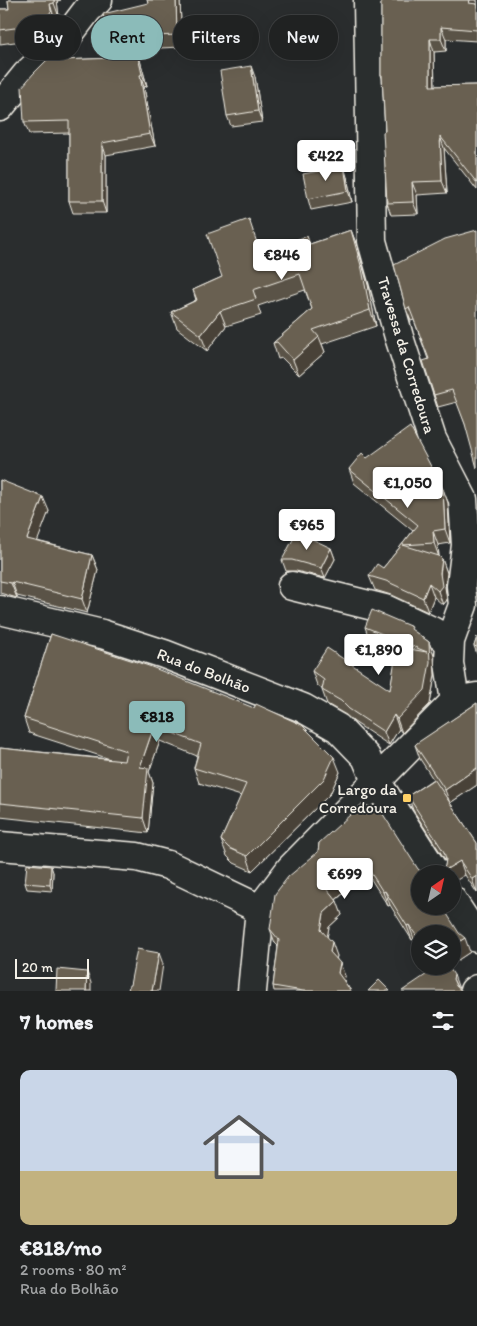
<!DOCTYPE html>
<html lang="en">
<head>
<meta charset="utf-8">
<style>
	:root { --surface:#202222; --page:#2d2f2f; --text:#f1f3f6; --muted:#a2a4a5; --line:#3d3f40; --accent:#8bbbb9 }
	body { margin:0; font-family:Itim,sans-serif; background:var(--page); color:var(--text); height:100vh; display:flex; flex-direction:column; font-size:19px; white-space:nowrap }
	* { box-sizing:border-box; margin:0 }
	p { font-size:16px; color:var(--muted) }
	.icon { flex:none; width:28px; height:28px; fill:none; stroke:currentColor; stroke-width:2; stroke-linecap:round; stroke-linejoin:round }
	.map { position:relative; height:991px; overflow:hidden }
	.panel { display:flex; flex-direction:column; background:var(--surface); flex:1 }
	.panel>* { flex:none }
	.banner { position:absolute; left:15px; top:15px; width:448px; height:45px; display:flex; gap:10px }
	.needle { width:32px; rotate:34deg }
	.fabs { position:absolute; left:411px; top:865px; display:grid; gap:10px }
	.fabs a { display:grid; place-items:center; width:50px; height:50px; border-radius:50%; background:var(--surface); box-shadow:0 5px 20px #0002,0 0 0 1px var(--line); font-size:25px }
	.scale { position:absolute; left:15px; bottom:12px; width:74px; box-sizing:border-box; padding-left:5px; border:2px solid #f4f1e8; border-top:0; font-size:14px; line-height:18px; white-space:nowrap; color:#f4f1e8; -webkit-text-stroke:4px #2a2d2e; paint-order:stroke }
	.price { position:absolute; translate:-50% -42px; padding:0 11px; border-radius:5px; background:#fff; color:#222; font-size:16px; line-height:32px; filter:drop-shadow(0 1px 2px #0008) }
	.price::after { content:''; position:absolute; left:50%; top:30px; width:15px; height:11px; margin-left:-8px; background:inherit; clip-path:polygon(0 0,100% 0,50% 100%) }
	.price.active { background:var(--accent); color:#111 }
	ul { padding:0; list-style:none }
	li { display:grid; align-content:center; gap:10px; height:265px; padding:0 20px }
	li span { display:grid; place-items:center; height:155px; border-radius:10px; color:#555 }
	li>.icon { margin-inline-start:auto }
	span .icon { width:90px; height:90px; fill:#fffc; stroke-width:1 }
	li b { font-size:21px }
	h2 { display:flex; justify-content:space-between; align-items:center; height:60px; padding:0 20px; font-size:21px }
	.tag { padding:0 18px; border-radius:22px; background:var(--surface); box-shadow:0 5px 20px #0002,0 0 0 1px var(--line); font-size:18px; line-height:45px }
	.tag.active { background:var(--accent); color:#111 }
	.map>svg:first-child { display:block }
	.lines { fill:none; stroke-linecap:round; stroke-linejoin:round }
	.minor-casing { stroke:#f4f1e8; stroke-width:31 }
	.minor { stroke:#2a2d2e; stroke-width:28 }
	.wall { fill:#5a5346; stroke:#f4f1e8 }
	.shaded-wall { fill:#4a4339; stroke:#f4f1e8 }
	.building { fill:#696051; stroke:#f4f1e8 }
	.poi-dot { fill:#ffd166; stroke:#2a2d2e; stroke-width:2 }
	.labels { text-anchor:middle; stroke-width:4; stroke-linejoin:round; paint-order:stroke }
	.street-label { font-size:16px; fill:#f4f1e8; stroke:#2a2d2e }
	.poi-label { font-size:16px; fill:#f4f1e8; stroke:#2a2d2e; text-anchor:end }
</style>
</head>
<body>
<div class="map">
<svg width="477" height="991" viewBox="0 0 477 991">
	<rect width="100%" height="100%" fill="#2a2d2e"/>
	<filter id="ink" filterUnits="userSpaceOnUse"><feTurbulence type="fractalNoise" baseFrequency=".02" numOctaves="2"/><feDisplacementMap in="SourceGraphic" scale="10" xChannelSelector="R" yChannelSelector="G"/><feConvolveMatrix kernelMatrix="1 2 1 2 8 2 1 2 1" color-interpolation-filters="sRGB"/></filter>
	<g filter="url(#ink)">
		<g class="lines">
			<!-- minor casing -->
			<g class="minor-casing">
				<path id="minor" d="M368,0L372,241L399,337L432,439L463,499L466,545L461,586L463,605L450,641L449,663L455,701
					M0,107L26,75L69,34L88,9L98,0
					M292,586L385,609L432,631L450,641
					M0,610L102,634L164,654L303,708L338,728L366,757L376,781L436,874
					M0,846L137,857L168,865L260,909
					M452,900L477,938
					M252,991L260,909L291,868L455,701L477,697
					M474,991L477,989"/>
			</g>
			<!-- minor -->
			<use href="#minor" class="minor"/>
		</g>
		<!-- wall -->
		<path class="wall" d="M8,0H61L57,1L59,17H54L56,24L27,53L22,41L0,44V9H9Z
			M147,0H180L182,47L137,49L147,86L144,87L155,146L106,155V213H73L69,201V133L29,134L24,122L61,60L115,58L148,3Z
			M381,0H477V41L446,39V51L434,52L435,86L477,85V190L444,148L447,193L417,195L418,214L391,215L387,203L385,131L382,78L381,75Z
			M255,77L262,122L231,126L227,116Z
			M347,177L352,202L311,210L308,199Z
			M351,230L357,246L368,285L376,326L322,344L325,352L299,375L282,358L278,359L273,343L312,309L305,290L258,306L261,315L226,326L207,351L177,328L171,312L196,300L193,290L222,277L260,251L310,244Z
			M445,239L466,426L457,402L438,407L434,395L428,359L414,320L411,321L406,309Z
			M367,458L443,489L448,503L450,543L438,545L439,557L442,559L447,573L445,587L447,600L443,605L434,597L428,612L391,595L375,590L369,576L383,568L413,531L354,483L349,469Z
			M0,480L49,511L37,541L92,555L98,570L87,613L17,596V598L0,593Z
			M331,548L335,559L325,578L296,571H286L282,560Z
			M365,627L413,631L429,642L434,656L435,675L430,704L402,733L399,729L389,745L354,722L346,715L327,704L322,690V689L317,685L312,671L390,690L397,651L370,641Z
			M51,634L340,772L330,794L252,871L234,863L227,856L221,840L241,796L199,783L194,768L197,756L160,741L149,772L153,783L148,833L0,817V748L110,759L29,733L24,718Z
			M477,637V654L474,646Z
			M477,703V785L450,803L477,843V893L465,875L452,874H441L440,872L445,866L446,861L413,810L408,796L433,779L420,759L415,745Z
			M319,843L420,874L470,952L452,964V934H420V948L414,939L412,940L390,905L388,906L367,873L336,900L342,915L329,927L327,937L337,956L336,958L345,976L344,981L351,991H274L273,986L278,946L275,943L270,929L318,852Z
			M53,872L52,891L27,889L25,883Z"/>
		<!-- shaded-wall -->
		<path class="shaded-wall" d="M54,0H57L59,17L54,3Z
			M176,0H180L182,47L177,35Z
			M470,0H477V7L469,3Z
			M50,4L56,24L27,53L22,39Z
			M441,27L446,39V51L441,39Z
			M133,37L137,49L147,86L142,74Z
			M430,39L434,52L435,98L430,86Z
			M251,66L255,77L262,122L258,111Z
			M140,75L144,87L155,146L150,134Z
			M440,136L444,148L447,193L442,181Z
			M102,143L106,155V213L102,201Z
			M344,166L347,177L352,202L348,191Z
			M412,182L417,195L418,214L413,202Z
			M351,230L357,246L368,285L376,326L370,310Z
			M220,311L226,326L207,351L201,335Z
			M319,337L325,352L299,375L293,360Z
			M443,489L448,503L450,543L445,529Z
			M43,497L49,511L33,553L27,539Z
			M433,531L438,545L439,557L434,543Z
			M331,548L335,559L325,578L321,568Z
			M92,555L98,570L87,613L82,599Z
			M442,559L447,573L445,587L447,600L443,605L438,591Z
			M12,582L17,596V598L11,583Z
			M429,583L434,597L428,612L423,598Z
			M429,642L434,656L435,675L430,704L402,733L397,719Z
			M394,715L399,729L389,745L384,732Z
			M154,726L160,741L149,772L153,783L148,833L143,818L140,767Z
			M334,757L340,772L330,794L252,871L247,856Z
			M477,768V785L450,803L445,790Z
			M362,859L367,873L332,903L327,889Z
			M460,861L465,875L452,883V874H446L445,870Z
			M51,866L53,872L52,891L50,885Z
			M477,876V893L472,879Z
			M385,891L390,905L388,906L383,892Z
			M337,901L342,915L329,927L326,944L321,930L324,913Z
			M409,925L414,939L412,940L407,926Z
			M465,938L470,952L452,964V946Z
			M332,942L337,956L335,965L330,952Z
			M159,953L163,964L159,991H152Z
			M340,963L345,976L343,987L338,973Z
			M87,972L91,983V991H86Z
			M454,975L459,989V991L453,979Z"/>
		<!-- building -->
		<path class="building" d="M8,0H54V3L50,4L51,11H52L22,39V27L0,30V9H9Z
			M147,0H176L177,35L133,37L142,74L140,75L150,134L102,143V201H69V121L24,122L22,87L33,74L57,50L61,60L115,58L103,14L148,3Z
			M381,0H470L469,3L477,4V30L441,27V39H430V86L477,85V183L440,136L442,181L412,182L413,202L387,203L383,132L385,131L382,75H381Z
			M251,66L258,111L227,116L220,71Z
			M344,166L348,191L308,199L303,174Z
			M249,219L260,252L307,236L310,244L351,230L362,269L370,310L313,330L319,337L293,360L277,342L273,343L312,309L300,274L253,290L256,299L220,311L201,335L171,312L197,300L193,290L222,277L207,234Z
			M477,230V468L465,424L452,390L434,395L423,361L429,359L409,307L406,309L394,265L445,239Z
			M410,427L443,489L445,529L433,531L434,543L403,545L439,556L442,559L440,573L442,586L438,591L429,583L423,598L386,581L369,576L377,564L383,568L418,525L349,469L362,453L367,458Z
			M0,480L43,497L27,539L92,555L82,599L12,582L11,583L0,581Z
			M297,532L331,548L321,568L292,560H282Z
			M372,610L412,627L411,629L429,642L430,662L425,690L397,719L394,715L384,732L349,709L341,701L322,690L324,680L312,671L327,648L390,690L397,647L427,652L365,627Z
			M51,634L149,666L254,708L256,704L302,725L334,757L324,779L247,856L229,848L221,840L246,784L194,768L201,744L154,726L140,767L148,768L143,818L0,803V748L124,761L126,751L24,718Z
			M477,637V647L474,646Z
			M477,703V768L445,790L415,745L417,743Z
			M434,779L477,843V876L472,879L460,861L445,870L440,872L445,866L446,859L444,852L408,796Z
			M361,805L379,808L418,869L424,874H420V906H442L459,933L465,938L452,946V934H420V941L409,925L407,926L385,891L383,892L362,859L327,889L337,901L324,913L321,930L332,942L330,952L340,963L338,973L351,991H303L273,986L279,940L270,929L275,894L288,877L318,852L319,843Z
			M27,864L51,866L50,885L25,883Z
			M137,949L159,953L152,991H128L129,985H130Z
			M439,966H448L454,975L453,979L456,986L462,991H402Z
			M57,969L87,972L86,991H56Z
			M379,980L390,991H368Z"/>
	</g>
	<!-- markers -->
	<rect class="poi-dot" x="402" y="793" width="10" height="10" rx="2.5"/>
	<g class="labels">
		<!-- street labels -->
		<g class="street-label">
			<text transform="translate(407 355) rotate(73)" y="6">Travessa da Corredoura</text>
			<text transform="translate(204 670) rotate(21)" y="6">Rua do Bolhão</text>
		</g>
		<!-- poi labels -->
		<g class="poi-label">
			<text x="397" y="795">Largo da<tspan x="397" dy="18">Corredoura</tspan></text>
		</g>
	</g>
</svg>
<div class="fabs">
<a><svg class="needle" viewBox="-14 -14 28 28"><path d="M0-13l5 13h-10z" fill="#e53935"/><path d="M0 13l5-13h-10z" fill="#a2a4a5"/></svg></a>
<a><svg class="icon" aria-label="layers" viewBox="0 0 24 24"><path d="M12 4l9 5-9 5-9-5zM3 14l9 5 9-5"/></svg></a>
</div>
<div class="scale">20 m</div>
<b class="price" style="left:326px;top:182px">€422</b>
<b class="price" style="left:282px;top:281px">€846</b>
<b class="price" style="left:408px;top:509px">€1,050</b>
<b class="price" style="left:307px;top:551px">€965</b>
<b class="price" style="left:379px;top:676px">€1,890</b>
<b class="price active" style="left:157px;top:743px">€818</b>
<b class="price" style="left:345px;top:900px">€699</b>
<div class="banner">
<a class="tag">Buy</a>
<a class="tag active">Rent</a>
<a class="tag">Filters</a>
<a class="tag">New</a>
</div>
</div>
<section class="panel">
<h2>7 homes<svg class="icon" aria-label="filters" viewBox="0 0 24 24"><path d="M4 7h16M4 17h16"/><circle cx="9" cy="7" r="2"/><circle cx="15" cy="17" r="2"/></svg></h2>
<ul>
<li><span style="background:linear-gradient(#c9d6e8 65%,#c2b280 0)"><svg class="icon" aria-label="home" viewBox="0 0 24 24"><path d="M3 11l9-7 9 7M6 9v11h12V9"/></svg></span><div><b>€818/mo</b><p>2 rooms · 80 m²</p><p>Rua do Bolhão</p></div></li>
</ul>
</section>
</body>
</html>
